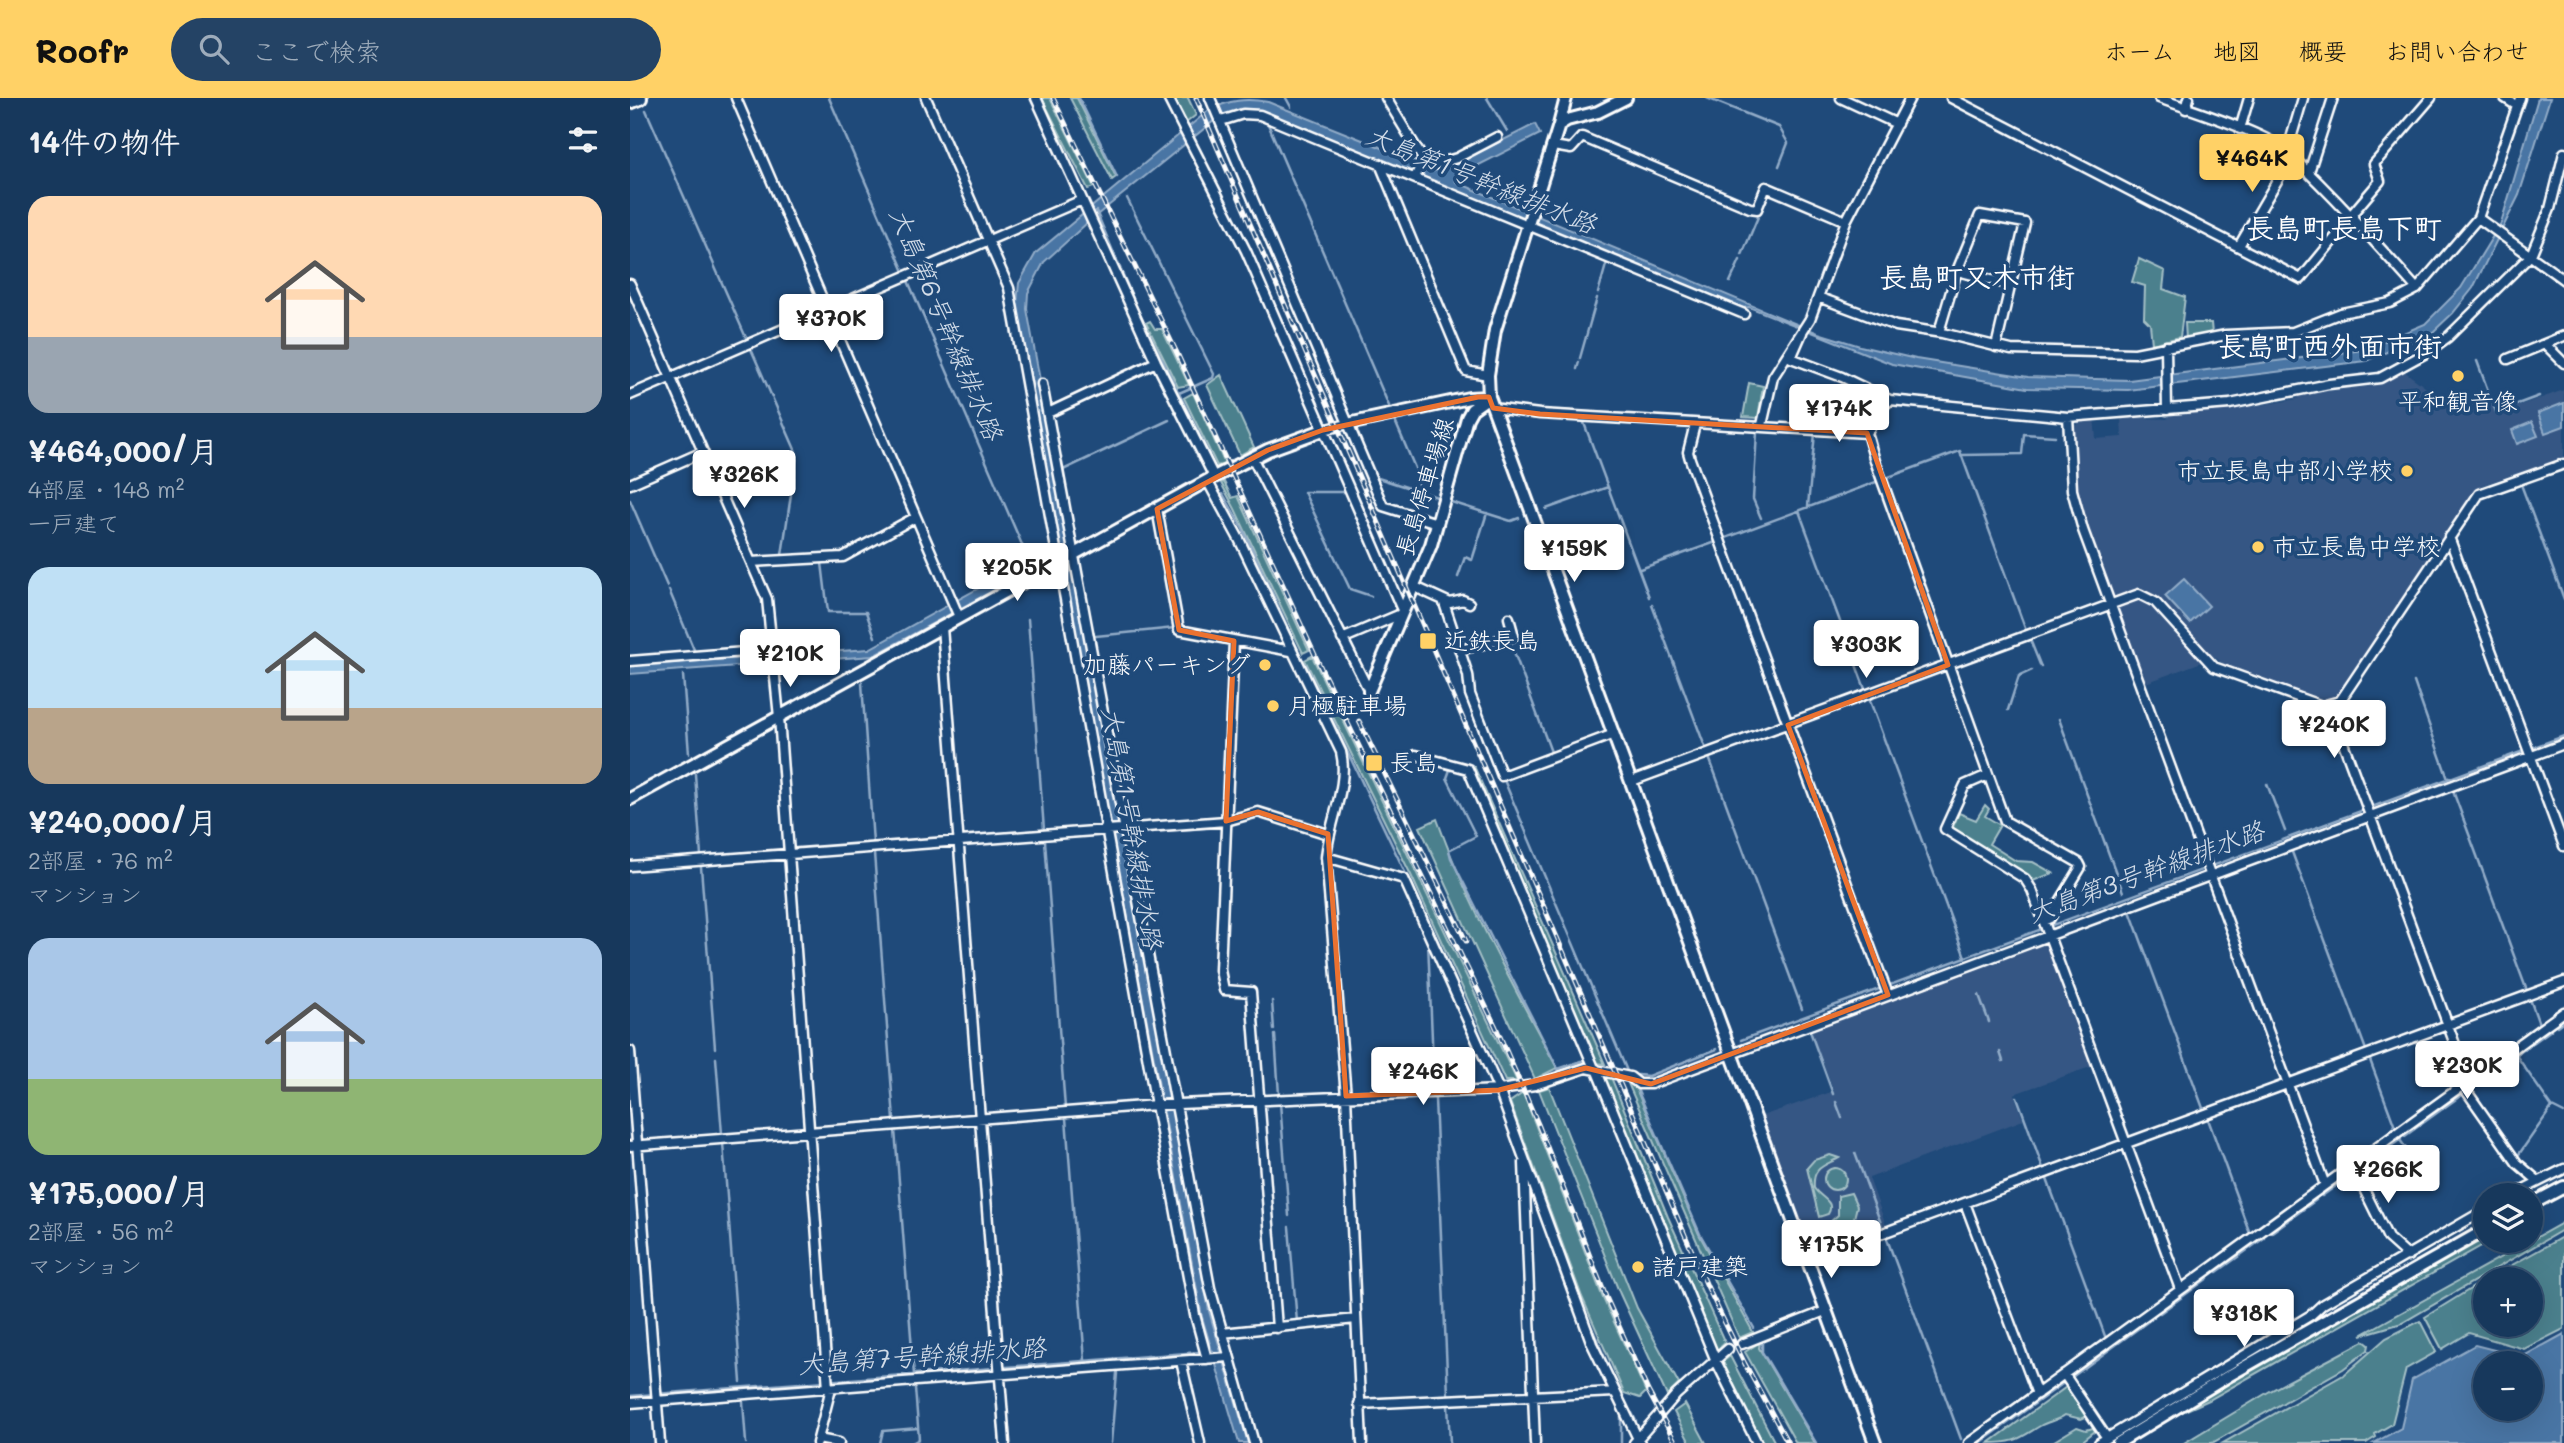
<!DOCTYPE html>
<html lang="ja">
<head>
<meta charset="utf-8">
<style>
	:root { --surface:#17385c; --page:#244365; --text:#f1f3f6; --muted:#9eacbb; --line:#365272; --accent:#ffd166 }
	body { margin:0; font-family:Mali,"Klee One",sans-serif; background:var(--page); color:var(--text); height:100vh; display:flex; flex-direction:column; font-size:26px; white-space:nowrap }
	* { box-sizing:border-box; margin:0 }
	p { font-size:23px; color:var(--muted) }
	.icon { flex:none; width:38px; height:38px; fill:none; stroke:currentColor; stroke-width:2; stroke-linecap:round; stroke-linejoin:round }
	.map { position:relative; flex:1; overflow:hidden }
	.drawer { display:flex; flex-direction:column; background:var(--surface); width:630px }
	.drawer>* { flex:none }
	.fabs { position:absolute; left:1843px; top:1085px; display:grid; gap:14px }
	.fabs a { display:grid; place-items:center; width:70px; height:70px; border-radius:50%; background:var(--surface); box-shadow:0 7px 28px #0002,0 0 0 2px var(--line); font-size:35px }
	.price { position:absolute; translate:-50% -60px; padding:0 16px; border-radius:7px; background:#fff; color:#222; font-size:23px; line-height:46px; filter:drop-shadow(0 2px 4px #0008) }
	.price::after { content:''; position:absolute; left:50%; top:42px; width:21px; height:16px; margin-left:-10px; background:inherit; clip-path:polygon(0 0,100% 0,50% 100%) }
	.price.active { background:var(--accent); color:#111 }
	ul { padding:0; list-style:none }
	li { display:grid; align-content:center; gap:14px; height:371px; padding:0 28px }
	li span { display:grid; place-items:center; height:217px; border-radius:21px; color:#555 }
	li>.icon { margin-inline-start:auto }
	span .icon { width:126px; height:126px; fill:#fffc; stroke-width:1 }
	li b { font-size:30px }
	h2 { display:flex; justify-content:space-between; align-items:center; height:84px; padding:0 28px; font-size:30px }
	header { display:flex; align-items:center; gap:42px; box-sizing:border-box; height:98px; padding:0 35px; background:var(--accent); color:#111 }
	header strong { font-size:33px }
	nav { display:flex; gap:38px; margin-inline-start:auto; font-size:24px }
	.search { width:490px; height:63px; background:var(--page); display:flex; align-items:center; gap:18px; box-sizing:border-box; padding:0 24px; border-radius:38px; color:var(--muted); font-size:26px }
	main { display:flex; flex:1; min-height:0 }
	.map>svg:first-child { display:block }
	.built { fill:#365784 }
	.green { fill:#4b808d; stroke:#a5c0c6; stroke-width:2 }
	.water { fill:#4975a4; stroke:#92acc8; stroke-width:2; fill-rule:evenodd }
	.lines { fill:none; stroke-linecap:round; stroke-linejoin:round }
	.stream { stroke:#92acc8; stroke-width:2.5 }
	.street-casing { stroke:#fff; stroke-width:13 }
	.secondary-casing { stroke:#fff; stroke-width:16 }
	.primary-casing { stroke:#fff; stroke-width:18 }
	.street { stroke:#1f4a7a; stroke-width:8 }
	.secondary { stroke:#1f4a7a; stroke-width:10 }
	.primary { stroke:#1f4a7a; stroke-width:12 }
	.rail-casing { stroke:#fff; stroke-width:5 }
	.rail { stroke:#1f4a7a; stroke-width:2.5; stroke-dasharray:8; stroke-linecap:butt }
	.marked { fill:none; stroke:#eb7230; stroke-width:5; stroke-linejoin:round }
	.poi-dot { fill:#ffd166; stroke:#1f4a7a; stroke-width:2.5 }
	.labels { text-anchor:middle; stroke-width:7; stroke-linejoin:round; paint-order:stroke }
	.poi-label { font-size:24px; fill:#fff; stroke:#1f4a7a; text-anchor:start }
	.street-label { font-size:24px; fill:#fff; stroke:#1f4a7a }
	.water-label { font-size:26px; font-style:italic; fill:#d2dce8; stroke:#1f4a7a }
	.quarter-label { font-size:28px; font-weight:bold; fill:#fff; stroke:#1f4a7a }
</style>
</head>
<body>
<header>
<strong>Roofr</strong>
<div class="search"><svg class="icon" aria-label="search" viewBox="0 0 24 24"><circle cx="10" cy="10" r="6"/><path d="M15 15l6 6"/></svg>ここで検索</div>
<nav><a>ホーム</a><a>地図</a><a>概要</a><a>お問い合わせ</a></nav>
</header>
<main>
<section class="drawer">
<h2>14件の物件<svg class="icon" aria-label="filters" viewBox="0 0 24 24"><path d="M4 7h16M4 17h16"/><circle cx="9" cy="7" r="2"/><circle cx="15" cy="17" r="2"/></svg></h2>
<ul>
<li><span style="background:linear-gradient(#ffd9b3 65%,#9aa5b1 0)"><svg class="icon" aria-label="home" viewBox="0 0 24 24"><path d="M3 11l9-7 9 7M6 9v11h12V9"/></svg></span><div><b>¥464,000/月</b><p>4部屋 · 148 m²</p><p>一戸建て</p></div></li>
<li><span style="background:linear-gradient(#bfe0f5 65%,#b9a48a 0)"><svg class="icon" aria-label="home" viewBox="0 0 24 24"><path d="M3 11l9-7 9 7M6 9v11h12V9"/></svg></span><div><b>¥240,000/月</b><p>2部屋 · 76 m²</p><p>マンション</p></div></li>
<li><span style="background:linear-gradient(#a9c7e8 65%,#8fb573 0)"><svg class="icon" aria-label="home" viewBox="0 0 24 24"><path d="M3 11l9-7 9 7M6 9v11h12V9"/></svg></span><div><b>¥175,000/月</b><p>2部屋 · 56 m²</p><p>マンション</p></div></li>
</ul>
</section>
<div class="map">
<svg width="1934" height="1345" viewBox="0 0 1934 1345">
	<rect width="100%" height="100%" fill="#1f4a7a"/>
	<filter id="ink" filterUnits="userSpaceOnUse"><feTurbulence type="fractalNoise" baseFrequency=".0143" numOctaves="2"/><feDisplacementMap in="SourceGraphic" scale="14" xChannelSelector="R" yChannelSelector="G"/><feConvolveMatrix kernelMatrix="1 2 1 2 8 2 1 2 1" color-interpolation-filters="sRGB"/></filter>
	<g filter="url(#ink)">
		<!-- built -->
		<path class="built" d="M1774,273L1812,302L1858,297L1865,316L1934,292V360L1852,387L1846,392L1708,596L1702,600L1691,602L1594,567L1585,559L1513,586L1456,431L1444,386V329L1453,320L1464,319L1466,341L1492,339L1491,319L1537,321L1541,316L1599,312L1667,301L1671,296L1743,288Z
			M1415,842L1463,968L1384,996L1393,1022L1239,1080L1257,1130L1183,1154L1132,1018L1204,993L1180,930Z"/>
		<!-- green -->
		<path class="green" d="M412,0H420L464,89L458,91Z
			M440,0H447L486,79L482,82Z
			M541,0H558L566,17L556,25Z
			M1509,161L1535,173L1533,191L1555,199L1550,239L1522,246L1520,226L1514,220L1515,188L1502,184Z
			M520,223L525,231H532L559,287L548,289L516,225Z
			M1555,225H1581L1582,236L1556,241Z
			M591,277L624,349L610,357L577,287Z
			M1119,285L1133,288L1128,320L1113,319Z
			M563,295L595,366L587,368L554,300Z
			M594,384L602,400L608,398L679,552L673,555L605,411L591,385Z
			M682,558L887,983H875L781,777L675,562Z
			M843,668H844L975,966L965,965Z
			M1355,707L1359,711L1355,718L1370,727L1359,746L1386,763L1403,764L1423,775L1403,783L1322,731L1329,715L1346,722Z
			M807,721C838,808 884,889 927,970L905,981L790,729Z
			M972,977L981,979L1038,1119L1095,1245L1086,1253Z
			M997,983L1004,986L1069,1136L1123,1234L1109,1240Z
			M919,989L1007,1210L1049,1286L1037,1298L990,1196L909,992Z
			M893,995L973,1200L1016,1294L1010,1300L994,1295L952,1199L880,1004Z
			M1200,1057L1209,1060C1194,1068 1182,1069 1184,1090C1190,1100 1206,1103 1198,1116L1189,1119L1177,1070L1184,1062Z
			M1194 1081a11 11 0 1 1 22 0a11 11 0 1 1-22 0Z
			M1221,1095L1227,1108L1224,1120L1199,1132L1192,1131L1208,1117V1098Z
			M1934,1124V1131L1772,1225L1731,1237Z
			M1855,1138V1143H1860L1579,1302L1536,1321Z
			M1934,1138V1231L1894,1251L1839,1235L1812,1251L1795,1219L1855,1182V1227H1900V1181H1857Z
			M1790,1223L1806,1254L1776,1271L1762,1326L1745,1336L1746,1339L1736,1345H1593L1715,1276L1756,1240Z
			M1734,1243L1739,1247L1738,1252L1713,1271L1582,1345H1554L1640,1293Z
			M1130,1244L1129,1250L1185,1345H1166L1115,1254Z
			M1100,1258L1145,1345H1130L1090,1266Z
			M1439,1287L1458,1318L1451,1321L1435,1317C1427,1323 1418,1323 1410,1328C1388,1341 1386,1345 1359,1345Z
			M1055,1306L1076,1345H1060L1044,1314Z
			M1447,1329L1456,1332L1463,1330L1465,1333L1450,1345H1421Z"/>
		<!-- water -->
		<path class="water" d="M1908,0H1920L1889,97L1843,190L1823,215L1803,234L1736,263L1498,292L1397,290L1262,266L1119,209L1113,210L782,75L614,13L590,18L457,125L414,164L398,195L397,211L579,1213L618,1345H609L572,1219L430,456L243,558L0,576V568L239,551L428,446L386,215L389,185L406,155L579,12C599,2 616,0 638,4L802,70L820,69L905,26L910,36L825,79L826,84L1188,235L1230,248L1286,261L1398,279L1499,282L1733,252L1795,226L1831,190L1871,125Z
			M1934,305V328L1915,335L1908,315Z
			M1902,324L1908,338L1887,346L1882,332Z
			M1554,481L1579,508L1560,525L1535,498Z
			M1934,1236V1345H1744L1771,1330L1782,1282L1845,1247L1892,1259ZM1855,1265H1900V1311H1855Z"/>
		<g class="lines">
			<!-- stream -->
			<path class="stream" d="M199,0L399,463
				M400,0L403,6
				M449,0L487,79
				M656,0L661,9
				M857,0L877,33
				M1077,0L1149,29L1158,45L1149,68
				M16,12L117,242
				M411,24L417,37
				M638,26L759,308
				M420,43L435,77
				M439,85L442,92
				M497,100L584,276L583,280L549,295
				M466,113L507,210
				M1112,157L1130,114
				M1100,184L1110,162
				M968,195L976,167
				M515,227L579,356
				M121,251L167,356L152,457
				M950,260L967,200
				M1847,263L1866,314L1909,298
				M947,271L949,264
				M765,323L788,377V393
				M954,325L1019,499
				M1127,334L1123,401L1131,420
				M1331,357L1392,356L1394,336L1425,338
				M433,372L539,322
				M745,379L807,399
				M1256,380L1330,353L1395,530
				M1892,389L1934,501
				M714,394H674L720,491L741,498
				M593,396L613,431L668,552
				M0,402L37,488
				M818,403L881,423L889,420
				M1178,408L1185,335
				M916,411L978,389
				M1169,413L1235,591
				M1093,441L1246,384
				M192,465L198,514H236L245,539
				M1010,471L1086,444
				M828,479L835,459L842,462L857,415
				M39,492L65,554
				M1022,507L1075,649
				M398,521L414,732
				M466,538L545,530
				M1401,544L1411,569
				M881,546L921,654
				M675,565L806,839L871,985
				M53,577L59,656
				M1784,584L1818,681
				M232,585L243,745
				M1240,603L1335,859
				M1378,612L1389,578L1402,572
				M1429,621L1493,794
				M1080,662L1172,911
				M821,669L817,680L846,738L819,752L821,760L928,971L955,962
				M65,676L71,758
				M874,682L997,973
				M1637,686L1655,733
				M1823,693L1897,893
				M601,715L608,550
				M505,735L591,729
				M415,743L435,1010
				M1662,754L1736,952
				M244,755L264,1022
				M71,769L85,950
				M598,785L601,727
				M1500,813L1574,1013
				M597,815L598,791
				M798,843L804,990
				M1349,897L1359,924
				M1900,901L1909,926
				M642,903L644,932
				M1927,928L1934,923
				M1180,933L1203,996
				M645,937L649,997
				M1111,942L1934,638
				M1370,954L1373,963
				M1886,957L1922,1009L1887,1059
				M86,960L92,1036
				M1740,962L1765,1029
				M1878,963L1921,932
				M1008,977L1018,978L1087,951
				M1843,989L1872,968
				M1007,991L1070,1136L1124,1230
				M1387,999L1414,1073
				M805,1001L818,1297
				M1206,1004L1212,1020
				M650,1005L659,1118
				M880,1006L949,1200L986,1286
				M1922,1009L1934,1015
				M436,1020L455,1263
				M1578,1021L1619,1133
				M265,1032L284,1277
				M1775,1038L1833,996
				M1770,1042L1799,1082
				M93,1045L111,1284
				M1225,1055L1253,1131
				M1729,1071L1771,1041
				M1417,1081L1475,1238
				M1692,1098L1721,1077
				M659,1129L667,1224
				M1642,1134L1686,1102
				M1257,1141L1331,1341
				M1587,1174L1634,1140
				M1530,1215L1578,1180
				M1132,1245V1254L1186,1345
				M1442,1279L1524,1219
				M0,1298L583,1253
				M113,1304L116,1345
				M818,1307L820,1345
				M1002,1315L1006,1323
				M250,1345L253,1333L288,1330
				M282,1345L289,1341L285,1290
				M481,1345L487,1275
				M991,1345V1317
				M1350,1345L1435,1284"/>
			<!-- street casing -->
			<g class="street-casing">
				<path id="street" d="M106,0L329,519
					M296,0L379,190L526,1007L565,1217L577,1261
					M406,0L526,264L584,379
					M538,0L616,153L772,512
					M580,0L753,408L807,425
					M756,0L793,61L803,67L827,60L867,39
					M1211,0L1267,26
					M1321,0L1671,181L1723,118
					M1529,0C1558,11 1637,35 1657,54C1703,97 1745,144 1787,191
					M1875,0L1887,8
					M1556,11L1559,0
					M591,23L613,16L630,17L1114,216
					M1610,31L1619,0
					M923,48L941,51L952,39L1120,110L1127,111L1136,89L1216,123
					M1657,54L1673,0
					M750,66L836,273L858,277
					M1679,74L1703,0
					M785,80L793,61
					M1721,117L1750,83L1744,66L1801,0
					M1848,120L1934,182
					M1609,148L1661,59
					M0,186L137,501L149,619L198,1290
					M1188,199L1266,228L1312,235L1381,252L1505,255L1596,237L1663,234L1711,215L1760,205L1787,191L1848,120L1890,0
					M1309,234L1327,173
					M1172,235L1161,260L1212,279L1260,302L1438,319L1600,306L1699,286L1750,280L1796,255L1818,239L1901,157L1920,111L1934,55
					M1915,246L1934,265
					M1536,248L1537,312
					M1366,249L1395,125L1350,117L1327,173L1381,187
					M1878,261L1934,238
					M412,286L580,1190L624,1345
					M0,297L452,102
					M863,310L910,316L1237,335L1251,310L1260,302
					M418,315L526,264
					M1438,319L1442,392L1453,432L1695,1087
					M1065,326L1058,354L1060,361L1258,897
					M1132,327L1143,279L1180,221L1216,123L1280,0
					M693,332L718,326
					M1237,335L1245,363L1375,723L1449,765L1451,769L1420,820L1413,823
					M622,359L739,593
					M578,384L609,441L711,654C719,687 699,724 696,759L716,998L732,1345
					M0,386L73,354
					M527,411L549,532L661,553
					M1819,439L1934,748
					M121,464L213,459L286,419
					M785,489L820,505L833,502L839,505
					M813,502L838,577L840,596L872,678L984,636
					M312,529L375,1345
					M712,541L771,516
					M604,543L590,872L594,892L621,894L647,1230
					M830,552L884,538L879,520
					M0,563L140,552
					M1699,607L1839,984
					M786,657L838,671L964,970
					M1358,677L1335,687L1315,731L1395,781L1402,792L1550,1191
					M1002,683L1509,496L1525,504L1584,569L1692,608L1710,603L1849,396L1934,366
					M696,759L774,781L869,992L962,1246L1010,1345
					M0,768L596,723L628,714L698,736
					M0,953L30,1345
					M966,971L1086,1263L1127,1345
					M1833,988L1887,1065L1908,1083
					M0,1048L526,1007L869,992L905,987L956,970L1000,979L1009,986H1021L1934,646
					M894,1065L905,1345
					M1722,1067L1758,1140L1778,1158
					M1882,1097L1934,1071
					M1335,1105L1407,1296
					M1177,1163L1934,884
					M592,1235L726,1221
					M1112,1246L1195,1213
					M551,1263L570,1345
					M1434,1276L1477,1340
					M0,1305L599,1259
					M729,1306L985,1294
					M188,1341L209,1345
					M187,1345L201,1290
					M1004,1345L1046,1297L1098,1251
					M1339,1345L1934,914
					M1469,1345L1681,1217L1693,1206L1855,1112"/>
			</g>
			<!-- secondary casing -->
			<g class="secondary-casing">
				<path id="secondary" d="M929,27L936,0
					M718,326L839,300L859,299L1245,1345
					M739,593L801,447L837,320L842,311L859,299L858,277L865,232L929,27L937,22L968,14L996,0
					M0,701L584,379L638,352L693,332
					M1900,1107L1934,1089
					M1488,1345L1600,1277L1855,1132"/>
			</g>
			<!-- primary casing -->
			<g class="primary-casing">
				<path id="primary" d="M0,4L10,0"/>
			</g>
			<!-- street -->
			<use href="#street" class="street"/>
			<!-- secondary -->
			<use href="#secondary" class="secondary"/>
			<!-- primary -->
			<use href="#primary" class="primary"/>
			<!-- rail casing -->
			<g class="rail-casing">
				<path id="rail" d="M423,0L546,253L691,570L865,927L908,1026L976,1199L1018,1293L1046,1345
					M566,0L1077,1188L1115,1266L1158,1345
					M729,623L836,843"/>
			</g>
			<!-- rail -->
			<use href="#rail" class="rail"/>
		</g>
	</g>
	<!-- marked area -->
	<path class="marked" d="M848,299H859L863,310L910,316L1237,335L1318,567L1158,627L1258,897L1021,986L956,970L869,992L716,998L698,736L628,714L596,723L604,543L549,532L527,411L638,352L693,332Z"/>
	<!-- markers -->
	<g class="poi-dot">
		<circle cx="1828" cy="278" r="7"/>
		<circle cx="1777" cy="373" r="7"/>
		<circle cx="1628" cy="449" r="7"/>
		<rect x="789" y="534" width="18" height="18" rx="3.5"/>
		<circle cx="635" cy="567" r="7"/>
		<circle cx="643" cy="608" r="7"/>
		<rect x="735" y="656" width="18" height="18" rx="3.5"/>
		<circle cx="1008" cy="1169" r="7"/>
	</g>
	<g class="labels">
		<!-- poi labels -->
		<g class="poi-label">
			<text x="1828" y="312" text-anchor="middle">平和観音像</text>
			<text x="1763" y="381" text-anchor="end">市立長島中部小学校</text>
			<text x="1642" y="457">市立長島中学校</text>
			<text x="814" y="551">近鉄長島</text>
			<text x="621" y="575" text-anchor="end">加藤パーキング</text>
			<text x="657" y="616">月極駐車場</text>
			<text x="760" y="673">長島</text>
			<text x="1022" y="1177">諸戸建築</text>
		</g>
		<!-- street labels -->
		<g class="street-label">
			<text transform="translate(795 389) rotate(-73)" y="8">長島停車場線</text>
		</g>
		<!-- water labels -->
		<g class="water-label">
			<text transform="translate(851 82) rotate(22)" y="9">大島第1号幹線排水路</text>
			<text transform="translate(316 226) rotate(67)" y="9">大島第6号幹線排水路</text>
			<text transform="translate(502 730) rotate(80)" y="9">大島第1号幹線排水路</text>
			<text transform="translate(1516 774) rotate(-20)" y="9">大島第3号幹線排水路</text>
			<text transform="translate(292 1258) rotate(-4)" y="9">大島第7号幹線排水路</text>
		</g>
		<!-- quarter labels -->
		<g class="quarter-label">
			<text x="1714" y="140">長島町長島下町</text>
			<text x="1347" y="189">長島町又木市街</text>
			<text x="1700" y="258">長島町西外面市街</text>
		</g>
	</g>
</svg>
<div class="fabs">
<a><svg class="icon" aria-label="layers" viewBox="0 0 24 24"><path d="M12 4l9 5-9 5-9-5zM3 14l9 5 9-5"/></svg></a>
<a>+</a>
<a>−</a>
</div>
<b class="price active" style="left:1622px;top:96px">¥464K</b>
<b class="price" style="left:201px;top:256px">¥370K</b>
<b class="price" style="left:1209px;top:346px">¥174K</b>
<b class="price" style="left:114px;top:412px">¥326K</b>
<b class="price" style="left:944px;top:486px">¥159K</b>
<b class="price" style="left:387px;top:505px">¥205K</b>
<b class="price" style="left:1236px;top:582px">¥303K</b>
<b class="price" style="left:160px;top:591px">¥210K</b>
<b class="price" style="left:1704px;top:662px">¥240K</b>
<b class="price" style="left:1837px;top:1003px">¥230K</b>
<b class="price" style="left:793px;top:1009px">¥246K</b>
<b class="price" style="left:1758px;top:1107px">¥266K</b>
<b class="price" style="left:1201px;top:1182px">¥175K</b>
<b class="price" style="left:1614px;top:1251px">¥318K</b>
</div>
</main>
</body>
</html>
